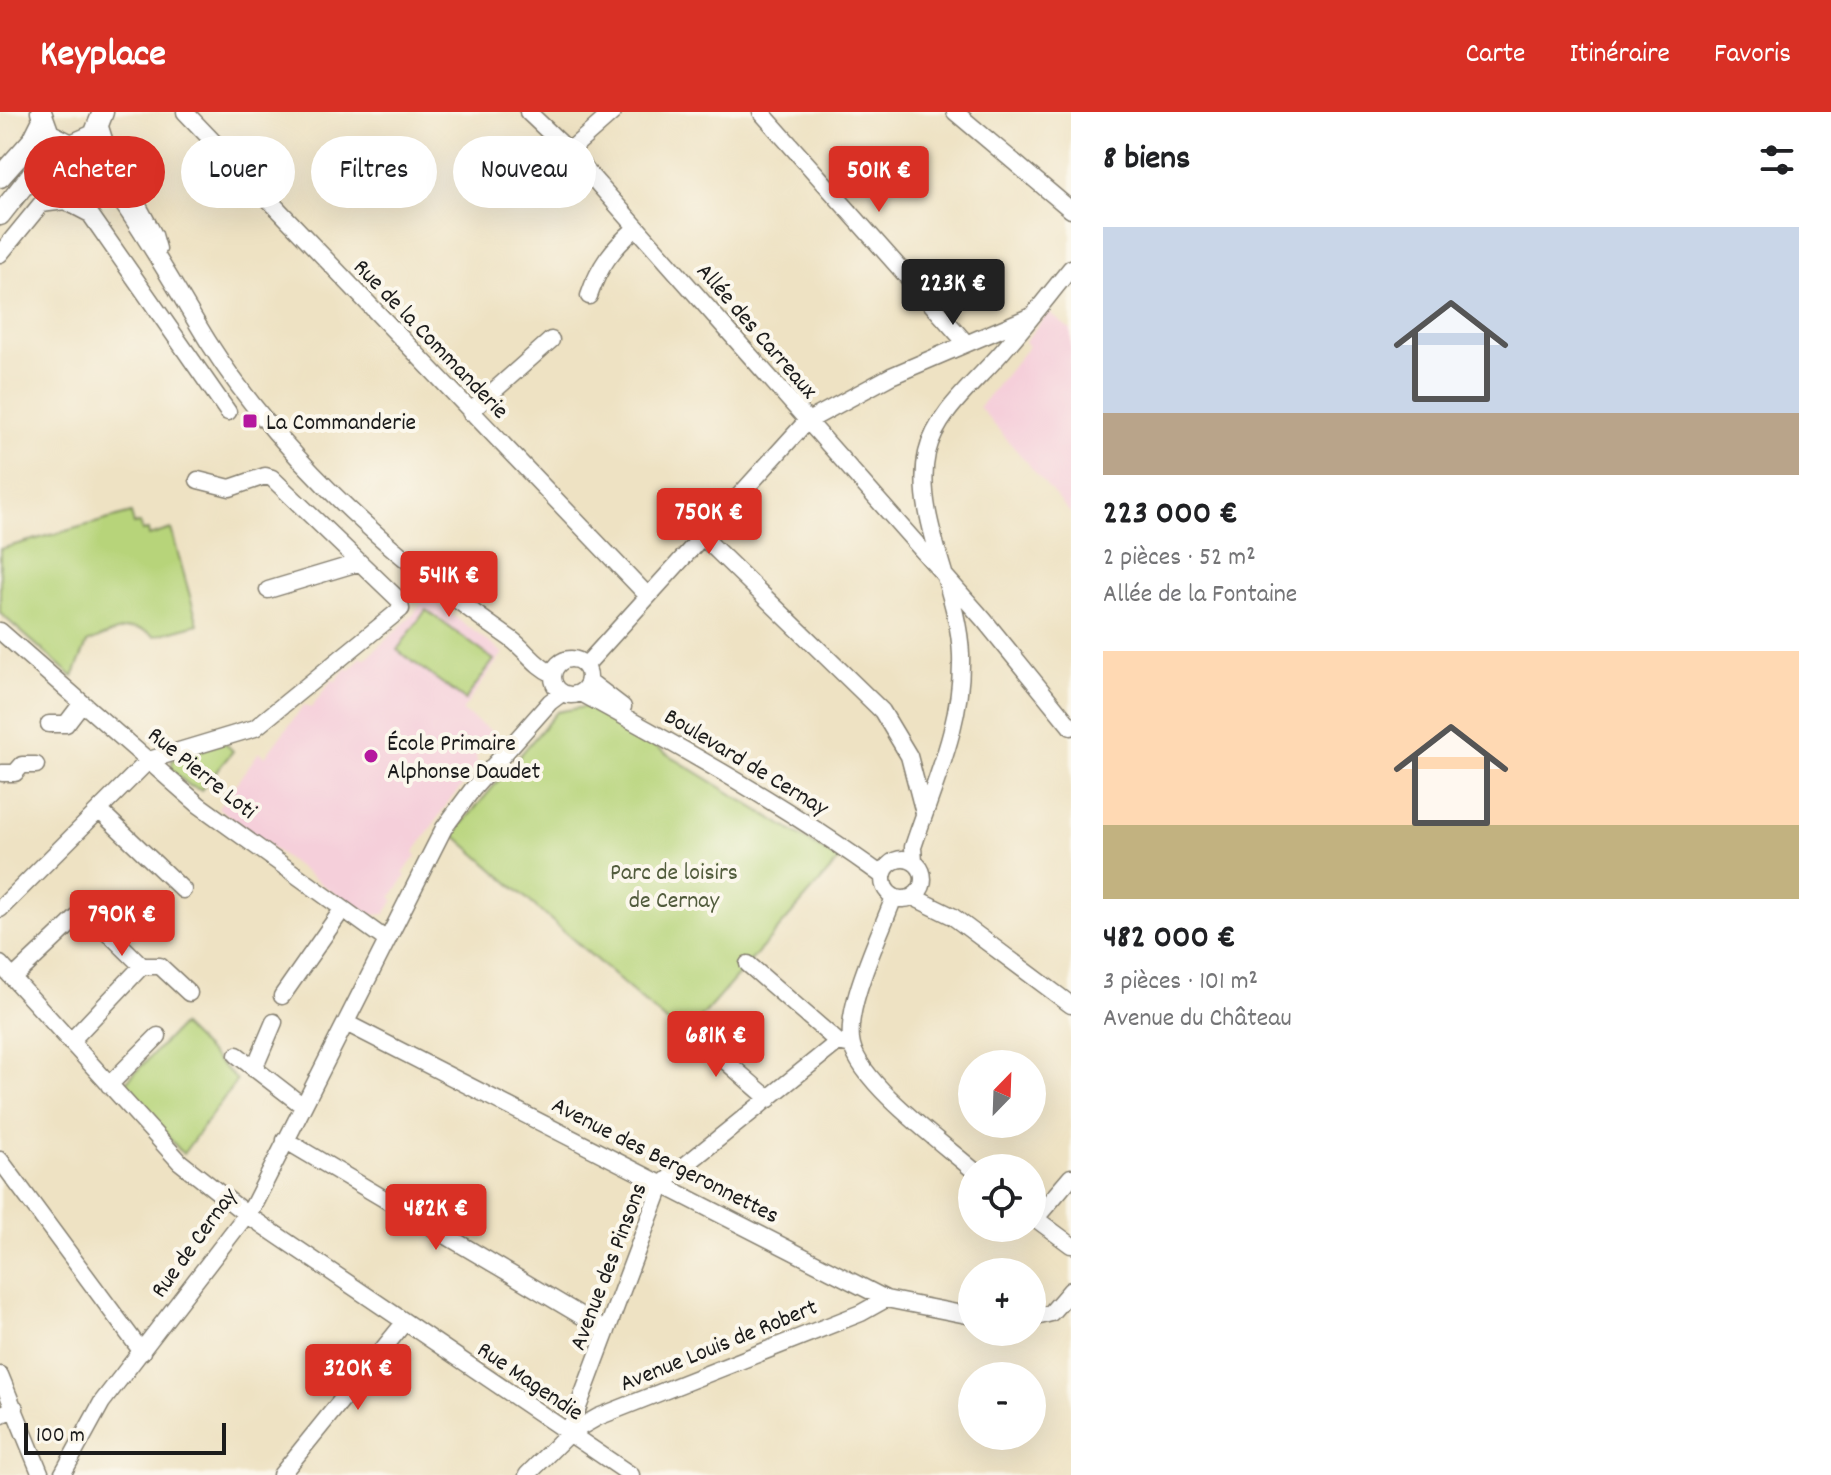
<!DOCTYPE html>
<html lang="fr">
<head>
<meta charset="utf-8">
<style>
	:root { --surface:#fff; --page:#f2f2f2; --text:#202124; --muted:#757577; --accent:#d93025 }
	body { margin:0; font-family:Dekko,sans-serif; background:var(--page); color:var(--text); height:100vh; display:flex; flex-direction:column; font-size:30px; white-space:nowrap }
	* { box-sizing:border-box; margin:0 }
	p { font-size:26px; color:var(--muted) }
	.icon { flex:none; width:44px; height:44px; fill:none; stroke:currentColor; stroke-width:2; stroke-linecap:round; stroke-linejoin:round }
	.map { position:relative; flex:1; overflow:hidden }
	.panel { display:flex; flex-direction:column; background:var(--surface); width:760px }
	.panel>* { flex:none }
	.top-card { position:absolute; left:24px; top:24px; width:760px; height:72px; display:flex; gap:16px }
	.needle { width:52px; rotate:23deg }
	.fabs { position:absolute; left:958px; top:938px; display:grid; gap:16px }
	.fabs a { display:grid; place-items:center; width:88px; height:88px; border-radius:50%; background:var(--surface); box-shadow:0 8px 32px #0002; font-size:40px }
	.scale { position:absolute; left:24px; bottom:20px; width:202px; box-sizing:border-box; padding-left:8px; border:4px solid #1c1c1c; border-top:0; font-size:22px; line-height:28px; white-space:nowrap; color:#1c1c1c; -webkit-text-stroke:6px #fbf7ec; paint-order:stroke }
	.price { position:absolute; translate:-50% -68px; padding:0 18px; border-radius:8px; background:var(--accent); color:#fff; font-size:26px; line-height:52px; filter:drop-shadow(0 2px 4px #0008) }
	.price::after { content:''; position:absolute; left:50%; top:48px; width:24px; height:18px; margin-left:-12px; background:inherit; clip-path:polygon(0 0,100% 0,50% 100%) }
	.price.selected { background:#222; color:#fff }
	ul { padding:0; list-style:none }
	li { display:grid; align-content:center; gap:16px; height:424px; padding:0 32px }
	li span { display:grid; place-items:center; height:248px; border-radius:0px; color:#555 }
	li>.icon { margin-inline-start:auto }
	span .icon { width:144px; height:144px; fill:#fffc; stroke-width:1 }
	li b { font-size:34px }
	h2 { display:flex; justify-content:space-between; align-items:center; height:96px; padding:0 32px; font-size:34px }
	.pill { padding:0 28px; border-radius:36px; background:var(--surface); box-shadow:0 8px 32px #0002; font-size:28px; line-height:72px }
	.pill.selected { background:var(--accent); color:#fff }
	header { display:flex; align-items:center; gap:48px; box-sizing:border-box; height:112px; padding:0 40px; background:var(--accent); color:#fff }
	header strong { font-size:38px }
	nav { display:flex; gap:44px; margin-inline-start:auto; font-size:28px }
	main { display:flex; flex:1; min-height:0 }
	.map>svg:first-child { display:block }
	.built { fill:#f5cfda }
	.green { fill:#b7d47a; stroke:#6a784b; stroke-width:2 }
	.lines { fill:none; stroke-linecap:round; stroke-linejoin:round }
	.minor-casing { stroke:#857f70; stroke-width:19 }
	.major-casing { stroke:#857f70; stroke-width:23 }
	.minor { stroke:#fff; stroke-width:16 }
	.major { stroke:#fff; stroke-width:20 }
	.poi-dot { fill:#b5179e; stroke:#fbf7ec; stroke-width:3 }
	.labels { text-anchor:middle; stroke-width:8; stroke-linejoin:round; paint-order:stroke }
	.street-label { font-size:24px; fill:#1c1c1c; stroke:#fbf7ec }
	.poi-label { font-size:24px; fill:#1c1c1c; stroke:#fbf7ec; text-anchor:start }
	.park-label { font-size:24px; fill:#525c3d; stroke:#fbf7ec }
</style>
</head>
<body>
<header>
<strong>Keyplace</strong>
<nav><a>Carte</a><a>Itinéraire</a><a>Favoris</a></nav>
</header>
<main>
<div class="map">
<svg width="1071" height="1363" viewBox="0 0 1071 1363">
	<rect width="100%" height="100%" fill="#fbf7ec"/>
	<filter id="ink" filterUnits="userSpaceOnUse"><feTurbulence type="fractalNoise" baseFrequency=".0125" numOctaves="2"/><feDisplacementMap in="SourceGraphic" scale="16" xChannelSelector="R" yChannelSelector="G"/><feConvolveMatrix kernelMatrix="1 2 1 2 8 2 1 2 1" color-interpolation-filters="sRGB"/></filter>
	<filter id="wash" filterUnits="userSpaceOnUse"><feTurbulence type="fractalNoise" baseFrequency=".006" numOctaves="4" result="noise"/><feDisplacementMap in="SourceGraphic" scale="32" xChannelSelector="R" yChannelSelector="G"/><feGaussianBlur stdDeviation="1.8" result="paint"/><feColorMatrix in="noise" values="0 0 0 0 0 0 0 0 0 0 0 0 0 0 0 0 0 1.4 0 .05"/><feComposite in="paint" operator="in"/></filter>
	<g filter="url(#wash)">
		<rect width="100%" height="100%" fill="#eee2c3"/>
		<!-- built -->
		<path class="built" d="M1048,200L1071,218V402L979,295L1029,234L1025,230Z
			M427,484L503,541L462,599L494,621L476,642L478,656L449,689L414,741L417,743L403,761L406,764L391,785L394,788L385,802L371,803L346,790L218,696L259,640L265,645L304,593L311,596L332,568L336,569L346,556L350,558L361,545L365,547L413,503Z"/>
		<!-- green -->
		<path class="green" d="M131,401L134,412L140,411L142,419L148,418L149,424L171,417L198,512L154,524C132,507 110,522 87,531L73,565L0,501V437Z
			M426,498L494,548L465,588L397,538Z
			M589,594L839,748L684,925L453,722L557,600Z
			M224,630L233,639L201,678L190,674L172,659V648Z
			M181,913L237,968L183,1042L123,973Z"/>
	</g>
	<g filter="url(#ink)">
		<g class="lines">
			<!-- minor casing -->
			<g class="minor-casing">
				<path id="minor" d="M185,0L647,483
					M528,0L569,39L984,508L1071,615
					M761,0L966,231
					M955,0L1071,98
					M100,15L107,37L154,123L158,137
					M71,33C107,51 183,190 209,231C284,349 397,448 511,527C526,538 536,555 553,562
					M569,39L613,0
					M30,73C53,53 82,52 105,75
					M0,142L41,92L65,89L90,102L228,300
					M589,184C599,154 613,136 636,116
					M470,300L551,228
					M701,423L882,599L909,644L924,701
					M268,478L358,451
					M0,519L199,693L385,827
					M553 565a18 18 0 1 1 36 0a18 18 0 1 1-36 0Z
					M585,554L806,310L891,264L1029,205
					M589,569L623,595
					M581,581C684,637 788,695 883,764
					M49,612H66L82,591
					M2,661H15L22,653H36
					M99,698L183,778
					M883 767a20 20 0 1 1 40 0a20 20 0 1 1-40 0Z
					M914,750L913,735C934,671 963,612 961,543C959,477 913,405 927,341C936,301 976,270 1002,240C1026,213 1048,184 1071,156
					M894,785C881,821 843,897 852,933C861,972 941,1030 972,1057
					M913,785L952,804L1071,893
					M0,797L149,648L255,616L401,497L399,488L272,366L265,364L230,376L198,368
					M0,852L180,1050L246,1102L631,1363
					M748,852L838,930
					M13,866L85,798L142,854
					M282,884L342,798
					M346,911L886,1187L972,1204
					M690,918L769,987
					M70,930L142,854H160L189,881
					M237,943L303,994
					M254,957L274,910
					M109,973L158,924
					M285,1028L607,1219
					M0,1048L142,1240
					M1032,1104L1071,1133
					M1035,1107L1071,1065
					M1032,1206L1051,1201L1071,1178
					M0,1263L41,1363
					M0,1303L15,1296
					M568,1322L662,1072L838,930L852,933
					M62,1363L102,1290L253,1094L444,716L472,678L550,590L562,581
					M281,1363L404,1211
					M527,1363L568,1322L598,1305L861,1201L886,1187"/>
			</g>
			<!-- major casing -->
			<g class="major-casing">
				<path id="major" d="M41,0L49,22L71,33L94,23L103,0
					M0,65L33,28L42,10
					M0,103L48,42L66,32"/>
			</g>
			<!-- minor -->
			<use href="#minor" class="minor"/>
			<!-- major -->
			<use href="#major" class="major"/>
		</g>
	</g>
	<!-- markers -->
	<g class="poi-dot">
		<rect x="242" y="301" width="16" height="16" rx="4"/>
		<circle cx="371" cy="644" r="8"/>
	</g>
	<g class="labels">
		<!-- street labels -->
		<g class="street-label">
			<text transform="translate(758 218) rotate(49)" y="8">Allée des Carreaux</text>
			<text transform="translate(432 226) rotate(46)" y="8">Rue de la Commanderie</text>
			<text transform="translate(747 649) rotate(31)" y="8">Boulevard de Cernay</text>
			<text transform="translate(203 660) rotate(39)" y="8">Rue Pierre Loti</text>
			<text transform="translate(666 1047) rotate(27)" y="8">Avenue des Bergeronnettes</text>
			<text transform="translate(193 1130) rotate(-54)" y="8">Rue de Cernay</text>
			<text transform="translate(607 1154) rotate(-69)" y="8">Avenue des Pinsons</text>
			<text transform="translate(718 1232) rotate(-22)" y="8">Avenue Louis de Robert</text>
			<text transform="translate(531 1268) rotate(34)" y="8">Rue Magendie</text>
		</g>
		<!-- poi labels -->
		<g class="poi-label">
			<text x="266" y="317">La Commanderie</text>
			<text x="387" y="638">École Primaire<tspan x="387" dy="28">Alphonse Daudet</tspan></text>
		</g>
		<!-- park labels -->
		<g class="park-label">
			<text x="674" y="767">Parc de loisirs<tspan x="674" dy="28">de Cernay</tspan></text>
		</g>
	</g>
</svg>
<div class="fabs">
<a><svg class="needle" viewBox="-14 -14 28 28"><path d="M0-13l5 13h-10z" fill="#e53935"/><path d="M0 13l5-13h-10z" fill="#757577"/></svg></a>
<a><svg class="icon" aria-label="locate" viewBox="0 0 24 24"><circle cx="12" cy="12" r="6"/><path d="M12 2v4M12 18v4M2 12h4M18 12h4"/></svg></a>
<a>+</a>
<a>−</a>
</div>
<div class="scale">100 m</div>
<b class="price" style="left:879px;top:102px">501K €</b>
<b class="price selected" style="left:953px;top:215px">223K €</b>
<b class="price" style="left:709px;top:444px">750K €</b>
<b class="price" style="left:449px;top:507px">541K €</b>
<b class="price" style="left:122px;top:846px">790K €</b>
<b class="price" style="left:716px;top:967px">681K €</b>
<b class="price" style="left:436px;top:1140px">482K €</b>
<b class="price" style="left:358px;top:1300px">320K €</b>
<div class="top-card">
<a class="pill selected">Acheter</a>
<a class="pill">Louer</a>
<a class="pill">Filtres</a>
<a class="pill">Nouveau</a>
</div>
</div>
<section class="panel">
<h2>8 biens<svg class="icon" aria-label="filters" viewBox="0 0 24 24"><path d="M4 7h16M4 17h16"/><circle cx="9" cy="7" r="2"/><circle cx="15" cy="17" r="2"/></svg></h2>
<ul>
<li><span style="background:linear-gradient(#c9d6e8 75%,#b9a48a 0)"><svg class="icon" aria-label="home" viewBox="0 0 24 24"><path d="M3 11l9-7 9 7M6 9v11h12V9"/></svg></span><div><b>223 000 €</b><p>2 pièces · 52 m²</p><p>Allée de la Fontaine</p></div></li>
<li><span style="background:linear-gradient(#ffd9b3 70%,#c2b280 0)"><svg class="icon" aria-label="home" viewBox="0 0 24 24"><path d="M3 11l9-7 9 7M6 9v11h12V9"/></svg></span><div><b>482 000 €</b><p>3 pièces · 101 m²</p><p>Avenue du Château</p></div></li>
</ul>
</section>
</main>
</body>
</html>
